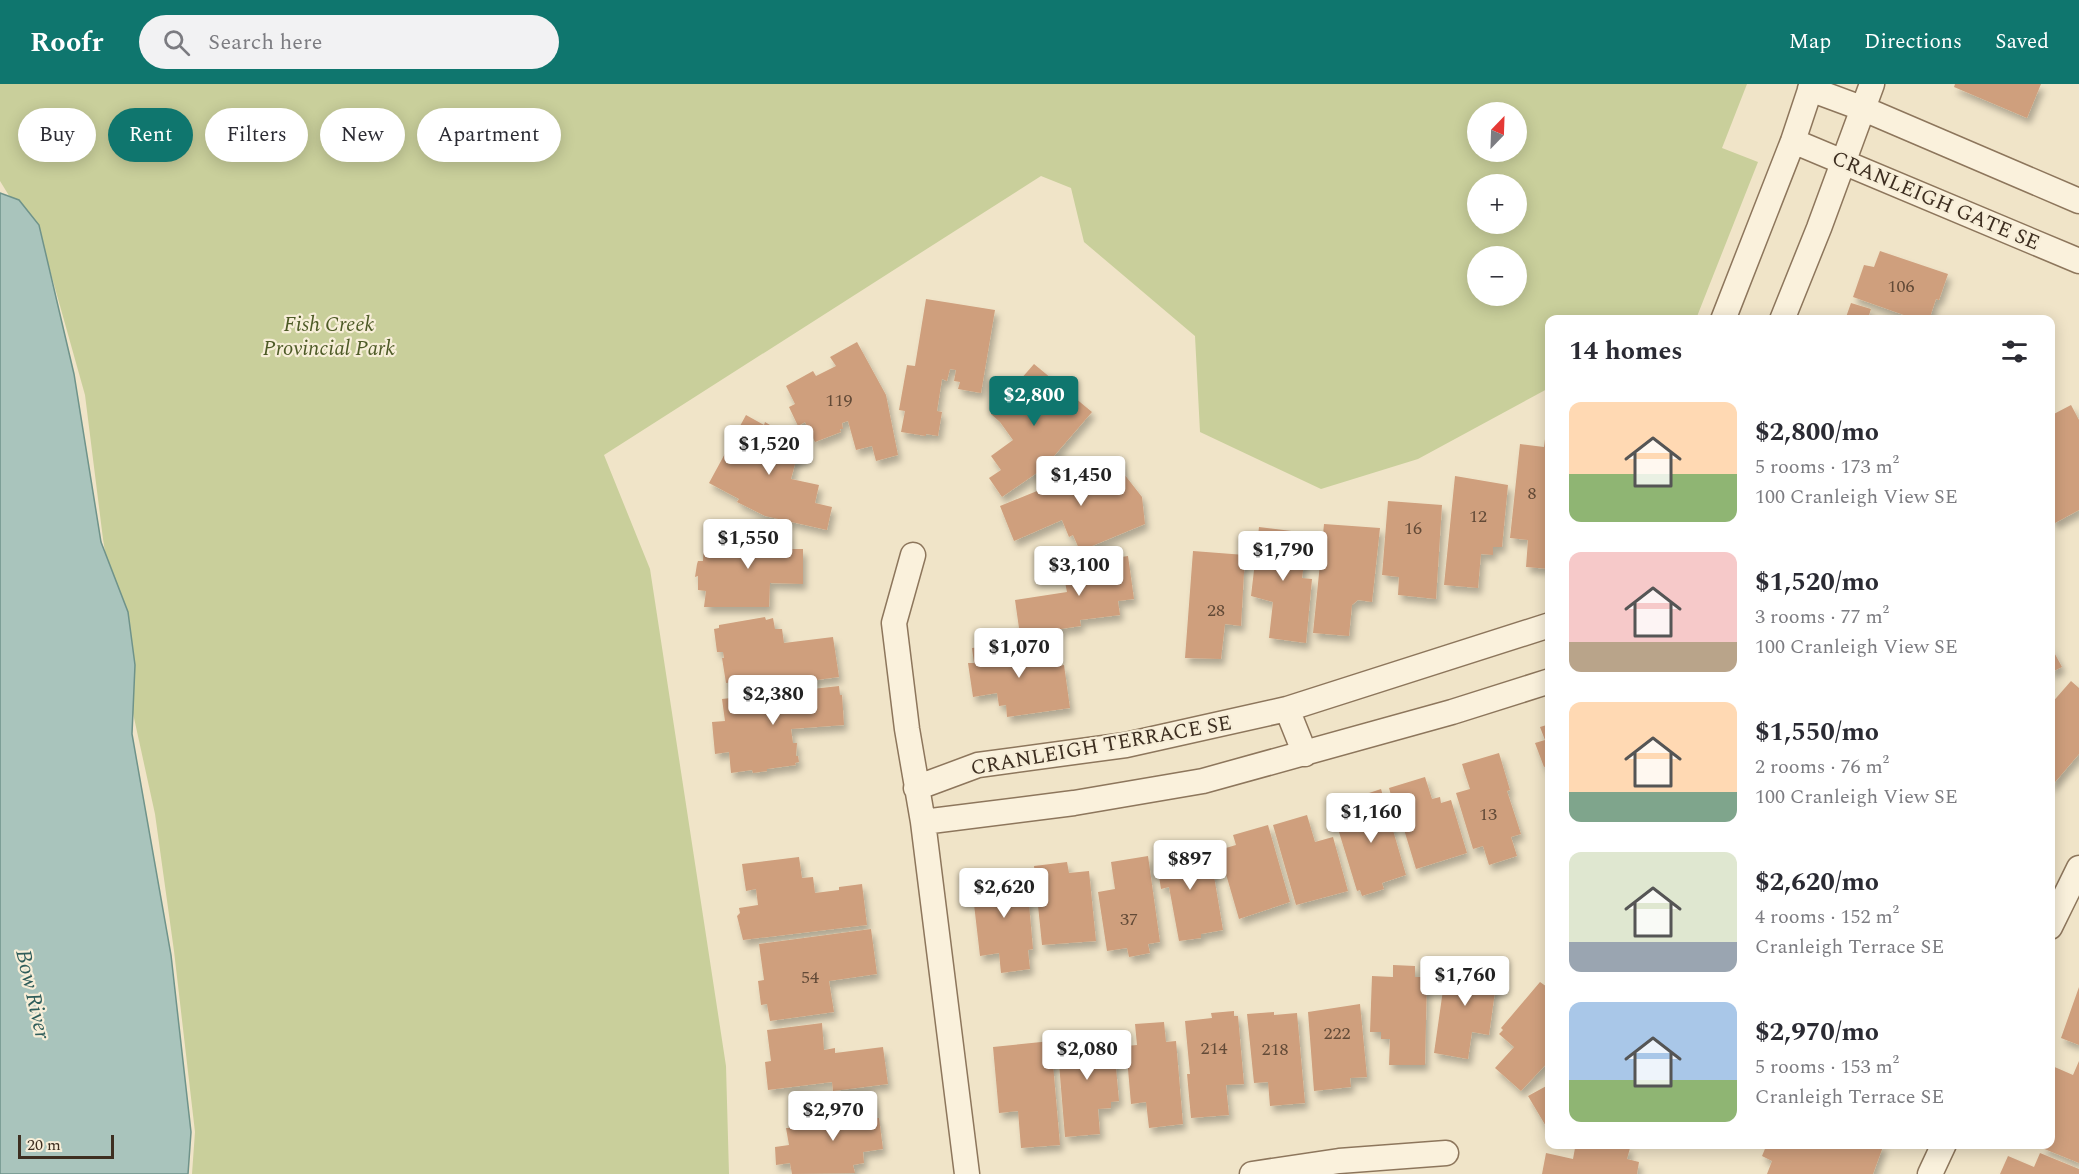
<!DOCTYPE html>
<html lang="en">
<head>
<meta charset="utf-8">
<style>
	:root { --surface:#fff; --page:#f2f2f3; --text:#2b2b33; --muted:#7c7c81; --accent:#0f766e }
	body { margin:0; font-family:Spectral,serif; background:var(--page); color:var(--text); height:100vh; display:flex; flex-direction:column; font-size:22px; white-space:nowrap }
	* { box-sizing:border-box; margin:0 }
	p { font-size:20px; color:var(--muted) }
	.icon { flex:none; width:33px; height:33px; fill:none; stroke:currentColor; stroke-width:2; stroke-linecap:round; stroke-linejoin:round }
	.map { position:relative; flex:1; overflow:hidden }
	.sheet { position:absolute; left:1545px; top:231px; width:510px; height:834px; display:flex; flex-direction:column; background:var(--surface); border-radius:12px; box-shadow:0 3px 15px #0003 }
	.sheet>* { flex:none }
	.guide { position:absolute; left:18px; top:24px; width:570px; height:54px; display:flex; gap:12px }
	.needle { width:39px; rotate:23deg }
	.tools { position:absolute; left:1467px; top:18px; display:grid; gap:12px }
	.tools a { display:grid; place-items:center; width:60px; height:60px; border-radius:50%; background:var(--surface); box-shadow:0 3px 15px #0003; font-size:30px }
	.scale { position:absolute; left:18px; bottom:15px; width:96px; box-sizing:border-box; padding-left:6px; border:3px solid #3d2e20; border-top:0; font-size:16px; line-height:21px; white-space:nowrap; color:#3d2e20; -webkit-text-stroke:4px #f7eed8; paint-order:stroke }
	.price { position:absolute; translate:-50% -51px; padding:0 14px; border-radius:6px; background:#fff; color:#222; font-size:20px; line-height:39px; filter:drop-shadow(0 2px 3px #0008) }
	.price::after { content:''; position:absolute; left:50%; top:36px; width:18px; height:14px; margin-left:-9px; background:inherit; clip-path:polygon(0 0,100% 0,50% 100%) }
	.price.active { background:var(--accent); color:#fff }
	ul { padding:0; list-style:none }
	li { display:flex; align-items:center; gap:18px; height:150px; padding:0 24px }
	li span { display:grid; place-items:center; flex:none; width:168px; height:120px; border-radius:12px; color:#555 }
	li>.icon { margin-inline-start:auto }
	span .icon { width:72px; height:72px; fill:#fffc; stroke-width:1 }
	li b { font-size:26px }
	h2 { display:flex; justify-content:space-between; align-items:center; height:72px; padding:0 24px; font-size:26px }
	.chip { padding:0 21px; border-radius:27px; background:var(--surface); box-shadow:0 3px 15px #0003; font-size:21px; line-height:54px }
	.chip.active { background:var(--accent); color:#fff }
	header { display:flex; align-items:center; gap:36px; box-sizing:border-box; height:84px; padding:0 30px; background:var(--accent); color:#fff }
	header strong { font-size:28px }
	nav { display:flex; gap:33px; margin-inline-start:auto; font-size:21px }
	.search { width:420px; height:54px; background:var(--page); display:flex; align-items:center; gap:15px; box-sizing:border-box; padding:0 21px; border-radius:33px; color:var(--muted); font-size:22px }
	.map>svg:first-child { display:block }
	.green { fill:#c9cf9b; fill-rule:evenodd }
	.water { fill:#a9c4bc; stroke:#6f938a; stroke-width:1.5 }
	.building { fill:#cf9f7d; filter:url(#shadow) }
	.lines { fill:none; stroke-linecap:round; stroke-linejoin:round }
	.minor-casing { stroke:#8d765c; stroke-width:27 }
	.minor { stroke:#faf1dc; stroke-width:24 }
	.labels { text-anchor:middle; stroke-width:4.5; stroke-linejoin:round; paint-order:stroke }
	.number-label { font-size:18px; fill:#624a37 }
	.street-label { font-size:21px; fill:#3d2e20; stroke:#f7eed8 }
	.park-label { font-size:21px; font-style:italic; fill:#4d5a26; stroke:#f7eed8 }
	.water-label { font-size:22px; font-style:italic; fill:#2f5d5a; stroke:#f7eed8 }
</style>
</head>
<body>
<header>
<strong>Roofr</strong>
<div class="search"><svg class="icon" aria-label="search" viewBox="0 0 24 24"><circle cx="10" cy="10" r="6"/><path d="M15 15l6 6"/></svg>Search here</div>
<nav><a>Map</a><a>Directions</a><a>Saved</a></nav>
</header>
<div class="map">
<svg width="2079" height="1090" viewBox="0 0 2079 1090">
	<defs>
		<filter id="shadow"><feDropShadow dx="3.5" dy="6" stdDeviation="3" flood-color="#0004"/></filter>
	</defs>
	<rect width="100%" height="100%" fill="#f0e4c8"/>
	<!-- green -->
	<path class="green" d="M0,0H1747L1722,64L1758,78L1696,235L1550,236L1549,304L1418,375L1321,405L1200,348L1195,252L1084,158L1071,104L1041,92L604,371L650,485L726,982L729,1090H192L195,1048L174,867L155,730L124,588L103,455L85,311L46,172L0,97ZM1478,28H1516V68H1478ZM1478,100H1516V140H1478ZM1478,172H1516V212H1478Z"/>
	<!-- water -->
	<path class="water" d="M0,109L19,116L39,141L74,290L101,458L128,528L135,581L132,650L171,871L191,1048L188,1090H0Z"/>
	<!-- building -->
	<path class="building" d="M1955,0H2041L2027,34L1954,3Z
		M1880,167L1948,190L1939,216L1936,215L1929,236H1918L1853,213L1864,181L1874,183Z
		M926,215L995,226L981,309L958,305L960,298L954,297L956,286L950,285L947,297L942,295L937,327L942,328L938,352L926,350V352L901,348L905,327L899,326L907,281L915,282Z
		M1851,219L1871,225L1869,231L1879,236H1845Z
		M857,258L886,311L898,371L876,377L872,362L856,366L848,337L842,339L843,345H840L841,348L815,358L805,338L798,342L789,323L795,320L786,302L813,287L816,292L836,282L830,273Z
		M1034,280L1092,328L1054,372L1057,375L1002,413L989,394L1001,386L991,372L1013,356L1000,338L991,330L1009,308L1007,306L1018,294L1020,296Z
		M2071,321L2079,336V426L2055,439L2050,431V332Z
		M746,331L764,341L765,338L805,362L795,380L791,395L819,401L815,419L832,423L827,446L765,432L737,418L739,415L709,399Z
		M1545,355L1550,356V485L1526,483L1528,456L1510,454L1520,360L1544,363Z
		M1118,374L1124,390L1142,413L1145,440L1080,467L1073,451L1069,453L1062,436L1014,457L1000,422Z
		M1455,392L1508,401L1502,463H1493V471L1481,470L1478,504L1444,501Z
		M1388,417L1442,421L1436,515L1398,511L1399,493L1382,491Z
		M1324,440L1380,444L1372,518L1358,516L1352,521L1349,552L1313,549Z
		M1259,443L1308,449L1302,494L1312,495L1306,559L1269,554L1273,518L1251,512Z
		M749,448L787,449V465H803V500L770,499L769,523H704L706,507L698,506V492L695,493L697,480L698,477H703L704,458L749,459Z
		M1193,467L1245,471L1241,542L1225,540L1221,575L1185,574Z
		M1128,472L1134,515L1118,517L1120,531L1080,536L1081,542L1020,551L1015,516L1067,508L1065,498H1069V481Z
		M765,533L766,536L773,534L775,545H782L784,559L833,553L839,593L779,601L778,592L726,599L722,574H724L723,568H717L714,545L719,544V541Z
		M1036,555L1039,569L1049,568L1051,583L1064,581L1070,624L1007,633L1006,621L999,622L997,609L973,613L968,579H974L972,564L1006,560L1008,574L1015,573L1012,558Z
		M2050,561L2062,583L2050,589Z
		M2071,597L2079,604V670L2050,704V626L2053,623L2050,621Z
		M839,602L840,611H842L844,641L791,645L793,659H797L796,672H798L799,678L795,679L796,681L767,685V687L753,689L752,686L731,689L729,668L715,670L712,638L725,637L722,615Z
		M1550,640V681L1544,683L1535,659L1545,656L1540,643Z
		M1499,669L1510,706L1507,707L1521,750L1511,753L1517,772L1489,781L1483,762L1473,765L1456,709L1470,705L1462,680Z
		M1425,693L1432,715L1440,713L1441,719L1451,716L1467,769L1416,785L1399,729H1396L1389,704Z
		M1381,705L1406,791L1382,799L1384,805L1362,812L1360,806L1357,807L1339,748L1354,743L1345,717Z
		M1307,731L1315,758L1333,753L1348,807L1296,821L1273,741Z
		M1268,741L1290,818L1239,835L1219,766L1236,761L1233,751Z
		M1198,760L1202,782L1212,780L1223,846L1201,850V854L1179,857L1169,803L1161,805L1155,767Z
		M1148,772L1160,858L1148,860L1150,869L1129,873L1127,864L1107,867L1098,808L1115,805L1111,778Z
		M799,773L802,794L813,793L815,809L839,806V803L862,800L867,841L743,856L737,832L740,829L739,824L758,821L756,805L746,807L742,780Z
		M1067,778L1069,789L1089,787L1096,857L1042,861L1034,782Z
		M1026,786L1033,865L1028,866L1030,885L1001,889L999,869L980,872L972,803L980,802L979,795L990,793L989,791Z
		M871,845L877,890L829,897L834,928L770,937L767,920L761,921L758,897L764,896L759,860Z
		M1473,877L1494,880L1493,885L1498,886L1489,951L1472,948L1468,975L1434,969L1447,878L1473,882Z
		M1393,881L1415,882V893H1427L1425,981H1389L1390,955H1381V948H1370L1372,892L1393,893Z
		M1540,898L1550,905V976L1521,1007L1495,984L1514,963L1499,950L1503,946L1501,944Z
		M2079,903V961L2061,954Z
		M1360,920L1367,993L1350,994L1351,1003L1314,1007L1308,928Z
		M1234,927V932H1238L1244,1000L1226,1001L1229,1031L1191,1034L1187,990H1190L1185,937L1212,934L1211,929Z
		M1274,928V931L1297,929L1305,1019L1270,1022L1268,998L1254,999L1247,930Z
		M1164,938L1166,958L1176,957L1183,1040L1149,1044L1146,1018L1131,1020L1126,962L1137,961L1135,940Z
		M822,939L824,966L835,964V969L883,963L888,1000L833,1007L832,998L768,1006L765,978L771,977L767,946Z
		M1105,948V951L1113,950L1119,1017L1111,1018V1024L1098,1025L1100,1050L1065,1053L1057,955L1085,952L1084,950Z
		M1051,957L1060,1061L1021,1064L1018,1027L999,1029L993,963Z
		M2079,977V1079L2042,1064L2044,1060H2050V981L2073,991Z
		M1550,1000V1049L1528,1012Z
		M874,1017L876,1034H879L883,1065L863,1068L864,1079L853,1081L855,1089L792,1090L790,1079L776,1081L775,1063L789,1061L786,1044H790L789,1042L825,1039V1036L841,1034L839,1021Z
		M1585,1060H1613L1630,1064L1627,1075L1639,1078L1637,1090H1542L1546,1069L1573,1075L1575,1064L1584,1065Z
		M1767,1060H1884L1873,1090H1767L1772,1077L1762,1072Z
		M2040,1069L2079,1085V1090H2000L2008,1072L2034,1083Z"/>
	<g class="lines">
		<!-- minor casing -->
		<g class="minor-casing">
			<path id="minor" d="M1810,5L1864,25L2079,117
				M1793,57L2079,177
				M1723,236L1793,57L1812,0
				M1782,236L1819,144L1872,0
				M913,471L894,539L907,645L923,738L967,1090
				M1287,625L1305,670
				M916,704L978,681L1126,661L1287,625L1550,541
				M923,738L1074,719L1203,697L1452,628L1550,597
				M2050,843L2079,784
				M1252,1090L1339,1077L1446,1069
				M1930,1090L1944,1060"/>
		</g>
		<!-- minor -->
		<use href="#minor" class="minor"/>
	</g>
	<g class="labels">
		<!-- number labels -->
		<g class="number-label">
			<text x="1901" y="208">106</text>
			<text x="839" y="322">119</text>
			<text x="1532" y="415">8</text>
			<text x="1478" y="438">12</text>
			<text x="1413" y="450">16</text>
			<text x="1216" y="532">28</text>
			<text x="1488" y="736">13</text>
			<text x="1129" y="841">37</text>
			<text x="810" y="899">54</text>
			<text x="1337" y="955">222</text>
			<text x="1214" y="970">214</text>
			<text x="1275" y="971">218</text>
		</g>
		<!-- street labels -->
		<g class="street-label">
			<text transform="translate(1936 116) rotate(23)" y="7">CRANLEIGH GATE SE</text>
			<text transform="translate(1101 661) rotate(-10)" y="7">CRANLEIGH TERRACE SE</text>
		</g>
		<!-- park labels -->
		<g class="park-label">
			<text x="329" y="247">Fish Creek<tspan x="329" dy="24">Provincial Park</tspan></text>
		</g>
		<!-- water labels -->
		<g class="water-label">
			<text transform="translate(34 910) rotate(77)" y="8">Bow River</text>
		</g>
	</g>
</svg>
<div class="tools">
<a><svg class="needle" viewBox="-14 -14 28 28"><path d="M0-13l5 13h-10z" fill="#e53935"/><path d="M0 13l5-13h-10z" fill="#7c7c81"/></svg></a>
<a>+</a>
<a>−</a>
</div>
<div class="scale">20 m</div>
<b class="price active" style="left:1034px;top:343px">$2,800</b>
<b class="price" style="left:769px;top:392px">$1,520</b>
<b class="price" style="left:1081px;top:423px">$1,450</b>
<b class="price" style="left:748px;top:486px">$1,550</b>
<b class="price" style="left:1283px;top:498px">$1,790</b>
<b class="price" style="left:1079px;top:513px">$3,100</b>
<b class="price" style="left:1019px;top:595px">$1,070</b>
<b class="price" style="left:773px;top:642px">$2,380</b>
<b class="price" style="left:1371px;top:760px">$1,160</b>
<b class="price" style="left:1190px;top:807px">$897</b>
<b class="price" style="left:1004px;top:835px">$2,620</b>
<b class="price" style="left:1465px;top:923px">$1,760</b>
<b class="price" style="left:1087px;top:997px">$2,080</b>
<b class="price" style="left:833px;top:1058px">$2,970</b>
<div class="guide">
<a class="chip">Buy</a>
<a class="chip active">Rent</a>
<a class="chip">Filters</a>
<a class="chip">New</a>
<a class="chip">Apartment</a>
</div>
<section class="sheet">
<h2>14 homes<svg class="icon" aria-label="filters" viewBox="0 0 24 24"><path d="M4 7h16M4 17h16"/><circle cx="9" cy="7" r="2"/><circle cx="15" cy="17" r="2"/></svg></h2>
<ul>
<li><span style="background:linear-gradient(#ffd9b3 60%,#8fb573 0)"><svg class="icon" aria-label="home" viewBox="0 0 24 24"><path d="M3 11l9-7 9 7M6 9v11h12V9"/></svg></span><div><b>$2,800/mo</b><p>5 rooms · 173 m²</p><p>100 Cranleigh View SE</p></div></li>
<li><span style="background:linear-gradient(#f6c9c9 75%,#b9a48a 0)"><svg class="icon" aria-label="home" viewBox="0 0 24 24"><path d="M3 11l9-7 9 7M6 9v11h12V9"/></svg></span><div><b>$1,520/mo</b><p>3 rooms · 77 m²</p><p>100 Cranleigh View SE</p></div></li>
<li><span style="background:linear-gradient(#ffd9b3 75%,#7fa58c 0)"><svg class="icon" aria-label="home" viewBox="0 0 24 24"><path d="M3 11l9-7 9 7M6 9v11h12V9"/></svg></span><div><b>$1,550/mo</b><p>2 rooms · 76 m²</p><p>100 Cranleigh View SE</p></div></li>
<li><span style="background:linear-gradient(#dfe7d0 75%,#9aa5b1 0)"><svg class="icon" aria-label="home" viewBox="0 0 24 24"><path d="M3 11l9-7 9 7M6 9v11h12V9"/></svg></span><div><b>$2,620/mo</b><p>4 rooms · 152 m²</p><p>Cranleigh Terrace SE</p></div></li>
<li><span style="background:linear-gradient(#a9c7e8 65%,#8fb573 0)"><svg class="icon" aria-label="home" viewBox="0 0 24 24"><path d="M3 11l9-7 9 7M6 9v11h12V9"/></svg></span><div><b>$2,970/mo</b><p>5 rooms · 153 m²</p><p>Cranleigh Terrace SE</p></div></li>
</ul>
</section>
</div>
</body>
</html>
